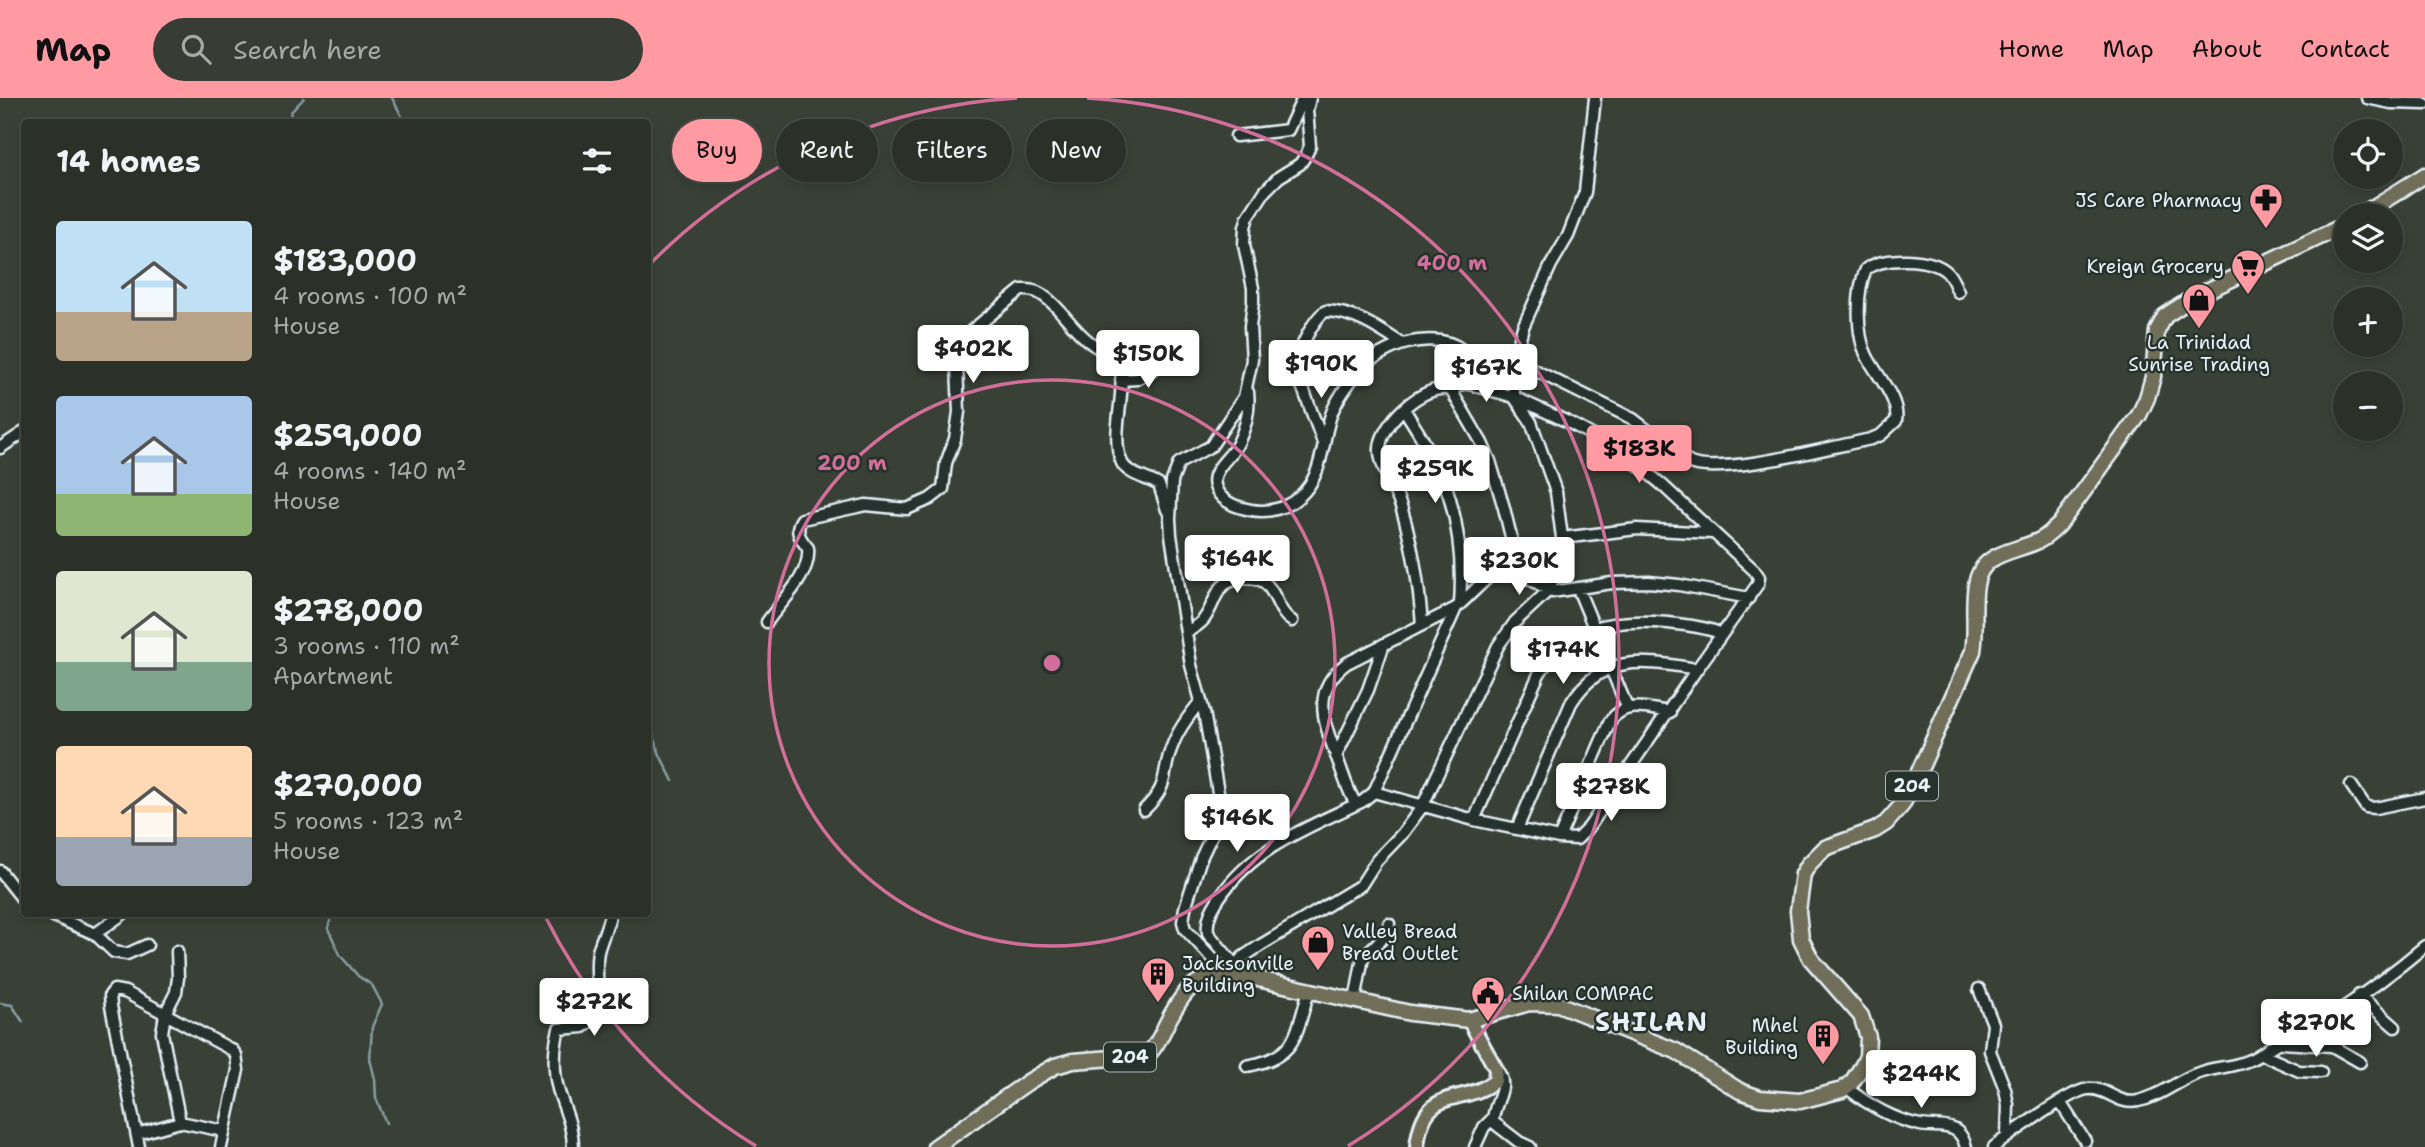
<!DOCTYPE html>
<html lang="en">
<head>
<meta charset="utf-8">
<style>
	:root { --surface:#2b3129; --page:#373d35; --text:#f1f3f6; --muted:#a6a9a8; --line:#474c46; --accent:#ff9aa2 }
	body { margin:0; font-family:"Shantell Sans",sans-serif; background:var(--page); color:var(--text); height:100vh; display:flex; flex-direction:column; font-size:26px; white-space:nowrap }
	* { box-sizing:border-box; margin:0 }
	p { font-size:23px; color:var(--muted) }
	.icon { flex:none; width:38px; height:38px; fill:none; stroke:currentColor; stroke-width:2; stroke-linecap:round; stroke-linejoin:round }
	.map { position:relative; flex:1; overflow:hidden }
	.details { position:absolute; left:21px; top:21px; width:630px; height:798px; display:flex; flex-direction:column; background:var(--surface); border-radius:7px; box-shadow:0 4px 10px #0003,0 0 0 2px var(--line) }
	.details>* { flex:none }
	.hud { position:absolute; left:672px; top:21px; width:665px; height:63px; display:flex; gap:14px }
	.controls { position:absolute; left:2333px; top:21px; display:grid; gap:14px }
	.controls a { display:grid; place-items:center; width:70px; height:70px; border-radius:50%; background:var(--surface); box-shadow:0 4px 10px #0003,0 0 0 2px var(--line); font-size:35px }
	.price { position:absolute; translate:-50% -60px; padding:0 16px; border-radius:7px; background:#fff; color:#222; font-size:23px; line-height:46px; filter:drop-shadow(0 2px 4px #0008) }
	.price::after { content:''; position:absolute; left:50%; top:42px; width:21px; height:16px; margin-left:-10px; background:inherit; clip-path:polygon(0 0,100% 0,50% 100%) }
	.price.active { background:var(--accent); color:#111 }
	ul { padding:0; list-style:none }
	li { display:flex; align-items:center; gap:21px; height:175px; padding:0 35px }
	li span { display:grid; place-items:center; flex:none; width:196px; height:140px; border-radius:7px; color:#555 }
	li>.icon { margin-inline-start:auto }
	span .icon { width:84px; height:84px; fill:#fffc; stroke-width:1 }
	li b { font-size:30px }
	h2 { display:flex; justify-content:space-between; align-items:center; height:84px; padding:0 35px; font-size:30px }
	.pill { padding:0 24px; border-radius:32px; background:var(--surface); box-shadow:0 4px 10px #0003,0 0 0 2px var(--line); font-size:24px; line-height:63px }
	.pill.active { background:var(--accent); color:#111 }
	header { display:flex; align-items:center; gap:42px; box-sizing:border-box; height:98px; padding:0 35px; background:var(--accent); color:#111 }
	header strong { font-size:33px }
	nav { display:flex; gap:38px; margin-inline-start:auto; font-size:24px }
	.search { width:490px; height:63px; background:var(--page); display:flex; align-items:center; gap:18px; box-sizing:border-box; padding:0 24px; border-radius:38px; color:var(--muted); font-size:26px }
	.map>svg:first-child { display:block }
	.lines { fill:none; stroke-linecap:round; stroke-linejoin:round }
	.stream { stroke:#899ea6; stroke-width:2.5 }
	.minor-casing { stroke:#e8f1f8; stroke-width:15 }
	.major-casing { stroke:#e8f1f8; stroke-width:18 }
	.highway-casing { stroke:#e8f1f8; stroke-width:19 }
	.minor { stroke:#26332d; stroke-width:10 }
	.major { stroke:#706e59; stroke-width:12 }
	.highway { stroke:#706e59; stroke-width:14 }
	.ring { fill:none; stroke:#d16f9a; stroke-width:3.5 }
	.labels { text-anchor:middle; stroke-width:5; stroke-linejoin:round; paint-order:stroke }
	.shield { fill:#26332d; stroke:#aeb8bb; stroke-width:2 }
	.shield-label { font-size:18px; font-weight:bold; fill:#e8f1f8 }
	.poi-label { font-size:19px; fill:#e8f1f8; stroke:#26332d; text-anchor:end }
	.district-label { font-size:26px; font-weight:bold; letter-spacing:2px; fill:#e8f1f8; stroke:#26332d }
	.centre { fill:#d16f9a; stroke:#26332d; stroke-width:3.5 }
	.ring-label { font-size:21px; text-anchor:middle; font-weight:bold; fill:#d16f9a; stroke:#26332d; stroke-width:5; stroke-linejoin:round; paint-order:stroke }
</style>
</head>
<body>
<header>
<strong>Map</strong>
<div class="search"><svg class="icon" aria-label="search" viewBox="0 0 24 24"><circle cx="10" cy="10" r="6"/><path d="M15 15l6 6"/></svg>Search here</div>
<nav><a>Home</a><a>Map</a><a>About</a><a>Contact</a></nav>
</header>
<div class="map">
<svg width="2425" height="1049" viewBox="0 0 2425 1049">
	<rect width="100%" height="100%" fill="#394137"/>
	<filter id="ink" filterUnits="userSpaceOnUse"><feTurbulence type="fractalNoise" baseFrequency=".0143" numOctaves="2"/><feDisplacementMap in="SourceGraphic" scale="14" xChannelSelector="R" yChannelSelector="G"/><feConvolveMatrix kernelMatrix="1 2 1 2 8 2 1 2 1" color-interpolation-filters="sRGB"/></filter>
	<g filter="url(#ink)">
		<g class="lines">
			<!-- stream -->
			<path class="stream" d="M392,0L405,24
				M289,24L291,14L304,0
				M648,622L660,657L673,683
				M332,816L328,830L340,857L358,878L372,887L382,906L372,929L370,961L375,981L376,1000L386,1025
				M0,905L12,907L23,924"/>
			<!-- minor casing -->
			<g class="minor-casing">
				<path id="minor" d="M2367,0L2391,5L2425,6
					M1236,38L1288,32L1303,0
					M1516,263L1633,321L1690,365C1724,378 1830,349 1871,341L1881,337L1896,323C1900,301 1876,277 1867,258C1856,237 1856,193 1866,171C1884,158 1930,159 1947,174C1952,179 1955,187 1958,194
					M1121,282L1137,281L1165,265
					M1248,294C1250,311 1246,329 1238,345C1233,355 1225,361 1219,370C1206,389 1223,404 1239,409C1260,416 1282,414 1299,399C1324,377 1321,346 1331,317C1336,302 1347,288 1356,276C1367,263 1384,253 1400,247C1429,237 1483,240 1466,285L1451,292
					M1404,311C1418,334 1434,357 1444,382C1458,421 1463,465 1460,506
					M1324,347L1295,269C1298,254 1313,220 1326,213C1355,214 1379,231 1402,246
					M0,350L24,334
					M1562,440L1637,431L1712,435
					M1503,465L1552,494L1612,485L1649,484L1679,487L1749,500
					M1578,491L1627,609
					M767,524C782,502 811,478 808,450C800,441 794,432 802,421L866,407L907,411L930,401L943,391L946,365L955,341L959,314L957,268L961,249L971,233L1021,192C1026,192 1031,191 1037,194C1059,205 1071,231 1091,245C1104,255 1118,256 1121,274C1125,300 1110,340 1122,365C1128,377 1148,380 1159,387L1167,412
					M1187,534C1193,530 1200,527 1204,521C1218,502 1213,484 1243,480C1250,480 1258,480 1264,484C1277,494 1277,514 1292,523
					M1336,658L1368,592L1384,546
					M2351,687L2366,709L2375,710L2425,700
					M1374,694L1474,722L1559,740L1577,741L1589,729L1697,571L1758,486L1759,479L1754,472L1660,385L1621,353L1570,325L1514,299L1466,285
					M1356,706C1347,692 1343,675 1337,660C1324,624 1310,592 1347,565L1456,510
					M1144,712C1172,685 1160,676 1173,646C1179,630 1190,616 1201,603
					M1474,722L1539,576C1570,526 1615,520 1668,525C1686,527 1706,529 1722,536
					M1517,731L1571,605C1603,554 1644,563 1697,571
					M1559,740L1610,623C1626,602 1646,611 1670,614
					M0,773L24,803
					M49,816L95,836L114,854L127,856L147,847
					M95,836L123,816
					M177,853L178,880L176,894L165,916L162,935L180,1024
					M1235,867L1208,835C1206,821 1212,811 1219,800C1254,748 1310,729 1363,703L1374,694L1456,510L1503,465L1511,453L1512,443L1504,410L1490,363L1482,345L1451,292C1425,283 1378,327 1380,353C1380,369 1396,393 1401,409C1413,447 1419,487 1422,527
					M1221,877L1213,861L1185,831L1183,824L1185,810L1201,760L1219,722L1220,706L1204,614L1191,567L1171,437L1170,421L1172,383L1179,365L1211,348L1244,299L1252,262L1250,229L1253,204V190L1244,147L1245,129L1248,119L1265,93L1279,79L1300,66L1306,57L1310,48L1307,12L1310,0
					M1226,877L1243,859L1261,847L1361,787L1377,762L1402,736L1422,709L1498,548L1515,524L1548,493L1561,464L1563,447L1556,394L1531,324L1514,299V285L1517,251L1523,229L1551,167L1568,138L1585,94L1595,0
					M1979,891L1993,926L1990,953L2005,991L2008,1007L2007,1038
					M2359,897L2395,929
					M1355,903L1363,859L1387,836L1389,826
					M2282,945L2332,948L2360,964
					M2261,956L2299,973L2321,974
					M1247,968C1298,959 1295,937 1309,893
					M1496,971C1512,989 1492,1005 1493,1024L1519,1044L1530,1049
					M1846,989C1868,1007 1891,1021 1920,1027C1930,1029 1944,1027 1953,1031C1961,1034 1964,1042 1966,1049
					M2060,1004L2085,1043
					M137,1036L180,1024L224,1033
					M139,1049L111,908L110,897L114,892L125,894L232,952L236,957L238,972L221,1049
					M573,1049C573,1028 564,1011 558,991C553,972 554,949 559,931L583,929C607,912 593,878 598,854C601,841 608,829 610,816
					M1475,1049L1484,1029L1492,1021
					M1994,1049C2009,1037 2072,992 2088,991C2107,989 2119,1008 2138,1003C2159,999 2176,984 2196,976C2212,969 2231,970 2247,963C2259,959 2268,950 2279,944C2295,936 2312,931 2327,921C2360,899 2394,874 2425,848"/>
			</g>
			<!-- major casing -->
			<g class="major-casing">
				<path id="major" d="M1417,1049C1423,985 1462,1009 1495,983L1496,971L1469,922"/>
			</g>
			<!-- highway casing -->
			<g class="highway-casing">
				<path id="highway" d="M2361,117L2425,77
					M935,1049L1028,984L1055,968L1073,963L1139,958L1150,954C1158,946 1162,935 1167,925C1189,883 1200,874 1249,879L1410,915L1469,922L1529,905L1558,906L1676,953L1740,993L1760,1000L1800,1003L1842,992L1852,984L1863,967L1867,958L1868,939L1861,918L1811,861L1801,841L1798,813L1803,776L1809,766L1825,750L1875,732L1886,725L1902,707L1918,676L1973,553C1977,531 1972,509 1976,487C1981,454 2012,455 2038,443C2046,440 2052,433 2059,427L2139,317L2147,300L2153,279L2157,233L2165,218L2194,199L2345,127"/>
			</g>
			<!-- minor -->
			<use href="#minor" class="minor"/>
			<!-- major -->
			<use href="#major" class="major"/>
			<!-- highway -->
			<use href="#highway" class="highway"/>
		</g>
	</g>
	<!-- distance rings -->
	<g class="ring">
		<circle cx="1052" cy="565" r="283"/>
		<path d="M756 1048A566 566 0 0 1 545 818M648 168A566 566 0 0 1 1017 0M1087 0A566 566 0 0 1 1348 1048"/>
	</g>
	<!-- icons -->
	<defs>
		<g id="pharmacy-pin" transform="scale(1.75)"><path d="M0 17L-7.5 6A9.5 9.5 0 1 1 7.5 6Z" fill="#ff9aa2" stroke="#26332d"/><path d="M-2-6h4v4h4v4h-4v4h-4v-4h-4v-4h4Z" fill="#111"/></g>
		<g id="supermarket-pin" transform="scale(1.75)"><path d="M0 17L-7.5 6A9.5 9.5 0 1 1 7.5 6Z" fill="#ff9aa2" stroke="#26332d"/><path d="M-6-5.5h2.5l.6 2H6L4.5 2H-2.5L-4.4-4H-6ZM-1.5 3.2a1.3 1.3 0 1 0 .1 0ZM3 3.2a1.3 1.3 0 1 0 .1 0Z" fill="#111"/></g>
		<g id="shop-pin" transform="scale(1.75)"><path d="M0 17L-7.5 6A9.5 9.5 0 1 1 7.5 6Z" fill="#ff9aa2" stroke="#26332d"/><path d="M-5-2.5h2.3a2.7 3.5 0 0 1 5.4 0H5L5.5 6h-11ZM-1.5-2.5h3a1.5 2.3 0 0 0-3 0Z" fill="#111"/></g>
		<g id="building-pin" transform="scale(1.75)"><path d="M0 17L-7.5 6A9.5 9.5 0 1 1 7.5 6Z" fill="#ff9aa2" stroke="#26332d"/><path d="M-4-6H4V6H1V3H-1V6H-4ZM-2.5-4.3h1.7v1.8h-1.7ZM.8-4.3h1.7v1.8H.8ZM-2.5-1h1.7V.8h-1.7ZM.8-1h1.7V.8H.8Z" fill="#111"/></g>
		<g id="civic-pin" transform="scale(1.75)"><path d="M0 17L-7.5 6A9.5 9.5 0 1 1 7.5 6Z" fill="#ff9aa2" stroke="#26332d"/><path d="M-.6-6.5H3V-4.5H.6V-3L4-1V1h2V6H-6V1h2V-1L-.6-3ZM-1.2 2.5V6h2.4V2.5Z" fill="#111"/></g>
	</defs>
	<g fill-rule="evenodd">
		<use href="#pharmacy-pin" x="2266" y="102"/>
		<use href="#supermarket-pin" x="2248" y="168"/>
		<use href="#shop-pin" x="2199" y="202"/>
		<use href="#shop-pin" x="1318" y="844"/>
		<use href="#building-pin" x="1158" y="876"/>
		<use href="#civic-pin" x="1488" y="895"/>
		<use href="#building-pin" x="1823" y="938"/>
	</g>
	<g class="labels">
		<!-- shield labels -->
		<g class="shield">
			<rect x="1886" y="673.5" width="52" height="29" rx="5"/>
			<rect x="1104" y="944.5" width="52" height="29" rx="5"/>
		</g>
		<g class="shield-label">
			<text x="1912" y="694">204</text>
			<text x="1130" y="965">204</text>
		</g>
		<!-- poi labels -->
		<g class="poi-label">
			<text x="2242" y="109">JS Care Pharmacy</text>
			<text x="2224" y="175">Kreign Grocery</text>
			<text x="2199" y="251" text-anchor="middle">La Trinidad<tspan x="2199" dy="22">Sunrise Trading</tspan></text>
			<text x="1342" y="840" text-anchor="start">Valley Bread<tspan x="1342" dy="22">Bread Outlet</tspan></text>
			<text x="1182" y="872" text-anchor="start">Jacksonville<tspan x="1182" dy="22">Building</tspan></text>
			<text x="1512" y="902" text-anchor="start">Shilan COMPAC</text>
			<text x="1798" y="934">Mhel<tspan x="1798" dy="22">Building</tspan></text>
		</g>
		<!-- district labels -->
		<g class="district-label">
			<text x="1652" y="933">SHILAN</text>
		</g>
	</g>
	<circle cx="1052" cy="565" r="10" class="centre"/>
	<g class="ring-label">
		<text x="1452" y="172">400 m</text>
		<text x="852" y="372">200 m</text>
	</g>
</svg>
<div class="controls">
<a><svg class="icon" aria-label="locate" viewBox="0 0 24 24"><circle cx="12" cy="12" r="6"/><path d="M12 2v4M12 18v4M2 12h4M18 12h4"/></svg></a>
<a><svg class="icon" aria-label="layers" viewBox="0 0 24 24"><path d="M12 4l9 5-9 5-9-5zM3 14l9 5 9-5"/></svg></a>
<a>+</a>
<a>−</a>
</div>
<b class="price" style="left:973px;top:287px">$402K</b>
<b class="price" style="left:1148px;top:292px">$150K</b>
<b class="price" style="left:1321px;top:302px">$190K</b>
<b class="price" style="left:1486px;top:306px">$167K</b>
<b class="price active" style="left:1639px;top:387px">$183K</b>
<b class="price" style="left:1435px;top:407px">$259K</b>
<b class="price" style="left:1237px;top:497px">$164K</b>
<b class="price" style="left:1519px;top:499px">$230K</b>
<b class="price" style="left:1563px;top:588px">$174K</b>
<b class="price" style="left:1611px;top:725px">$278K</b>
<b class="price" style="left:1237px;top:756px">$146K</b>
<b class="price" style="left:594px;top:940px">$272K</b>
<b class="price" style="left:2316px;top:961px">$270K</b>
<b class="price" style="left:1921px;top:1012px">$244K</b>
<div class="hud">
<a class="pill active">Buy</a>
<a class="pill">Rent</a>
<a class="pill">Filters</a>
<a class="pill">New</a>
</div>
<section class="details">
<h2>14 homes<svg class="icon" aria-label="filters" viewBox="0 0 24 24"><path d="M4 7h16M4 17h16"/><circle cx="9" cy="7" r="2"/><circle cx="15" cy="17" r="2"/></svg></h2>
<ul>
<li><span style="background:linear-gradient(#bfe0f5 65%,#b9a48a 0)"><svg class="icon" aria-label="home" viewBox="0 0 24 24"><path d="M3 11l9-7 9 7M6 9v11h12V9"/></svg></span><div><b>$183,000</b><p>4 rooms · 100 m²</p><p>House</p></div></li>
<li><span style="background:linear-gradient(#a9c7e8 70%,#8fb573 0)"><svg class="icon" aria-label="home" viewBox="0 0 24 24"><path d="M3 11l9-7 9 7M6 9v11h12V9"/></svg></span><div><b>$259,000</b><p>4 rooms · 140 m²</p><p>House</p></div></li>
<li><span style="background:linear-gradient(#dfe7d0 65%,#7fa58c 0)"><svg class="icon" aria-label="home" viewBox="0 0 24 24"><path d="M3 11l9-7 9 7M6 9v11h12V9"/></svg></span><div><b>$278,000</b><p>3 rooms · 110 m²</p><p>Apartment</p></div></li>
<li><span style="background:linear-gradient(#ffd9b3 65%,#9aa5b1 0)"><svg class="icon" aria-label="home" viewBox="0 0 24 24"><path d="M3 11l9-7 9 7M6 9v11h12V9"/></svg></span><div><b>$270,000</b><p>5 rooms · 123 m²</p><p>House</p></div></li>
</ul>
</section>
</div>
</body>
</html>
